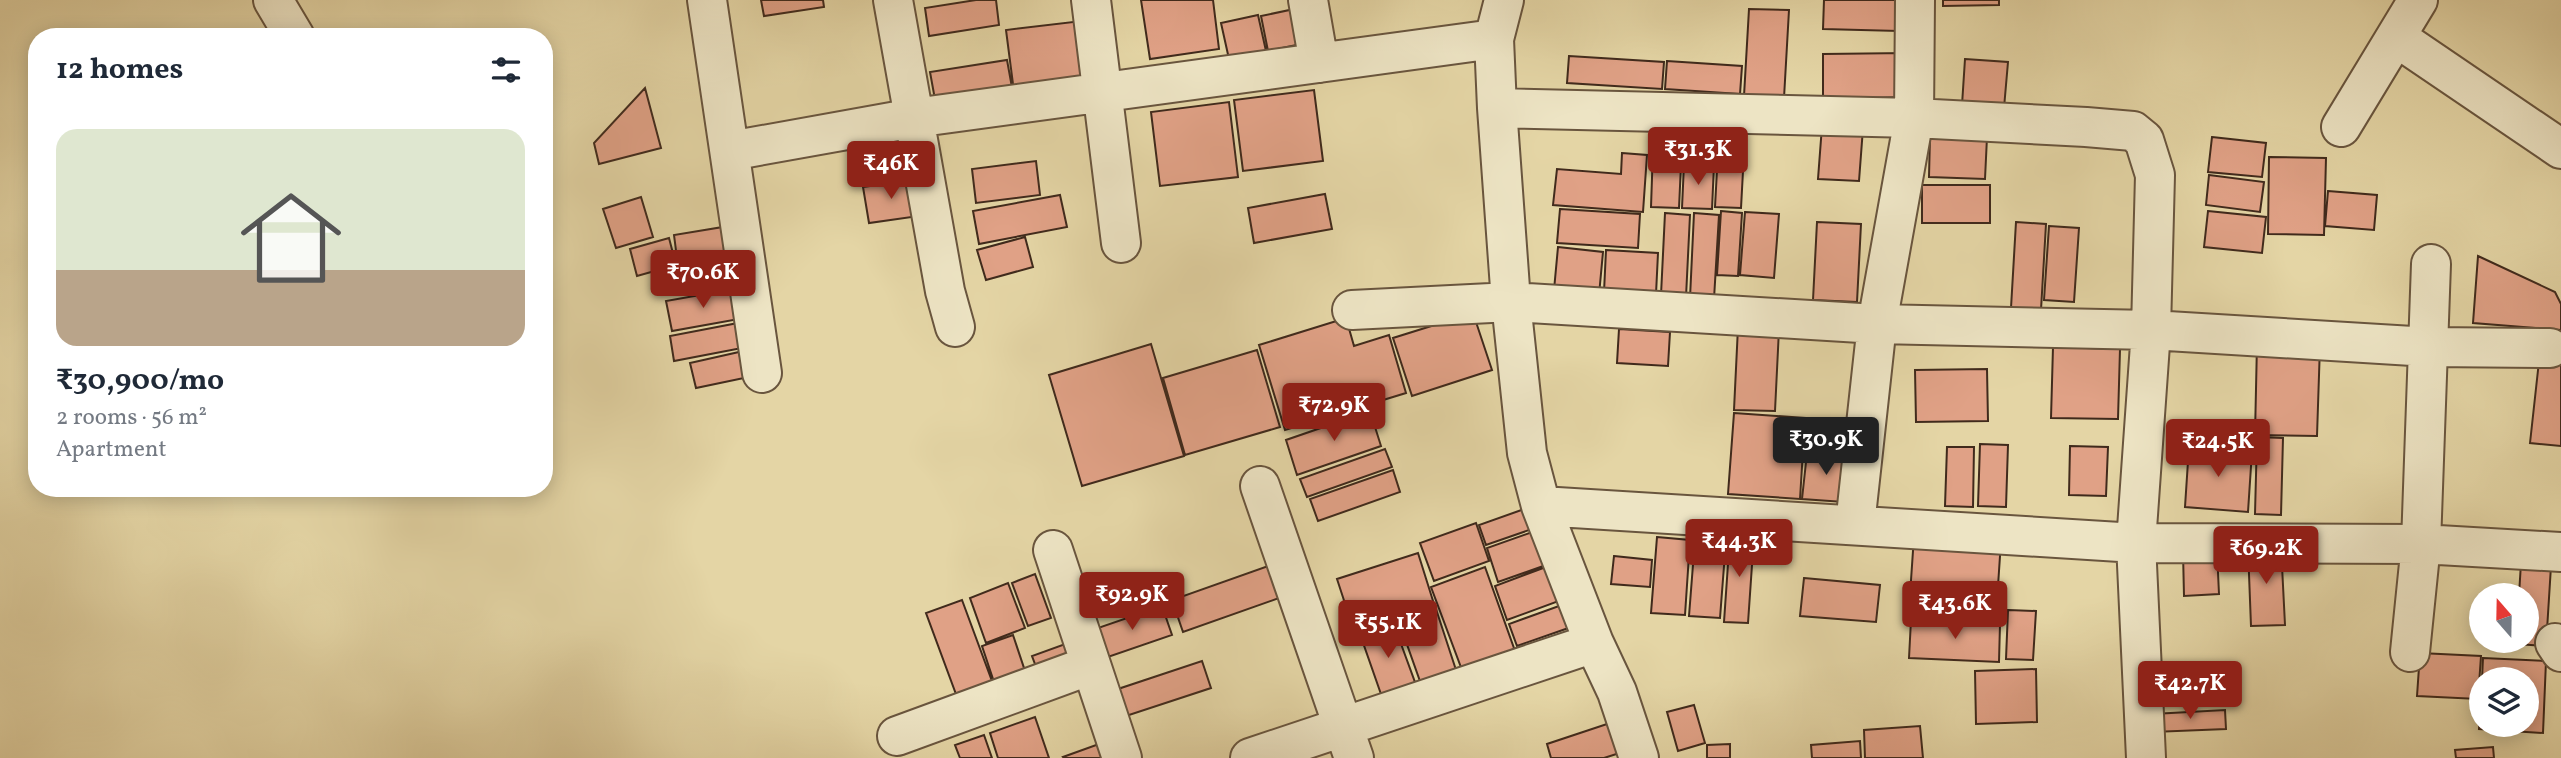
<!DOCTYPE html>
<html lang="en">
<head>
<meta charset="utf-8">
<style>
	:root { --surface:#fff; --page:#f2f2f3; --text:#1f2937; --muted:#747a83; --line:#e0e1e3; --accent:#8f2418 }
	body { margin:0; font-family:Vollkorn,serif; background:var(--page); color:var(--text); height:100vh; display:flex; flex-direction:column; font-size:26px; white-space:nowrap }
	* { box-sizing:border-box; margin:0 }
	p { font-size:23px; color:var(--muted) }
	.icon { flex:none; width:38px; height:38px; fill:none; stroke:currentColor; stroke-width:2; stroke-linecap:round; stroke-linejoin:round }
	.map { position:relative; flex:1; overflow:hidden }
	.drawer { position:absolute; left:28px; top:28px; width:525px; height:469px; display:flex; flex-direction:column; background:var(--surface); border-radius:28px; box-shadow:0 4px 18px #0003 }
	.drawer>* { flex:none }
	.needle { width:46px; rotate:340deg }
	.tools { position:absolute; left:2469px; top:583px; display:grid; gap:14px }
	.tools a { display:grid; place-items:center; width:70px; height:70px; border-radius:50%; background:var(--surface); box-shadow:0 4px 18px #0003; font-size:35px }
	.price { position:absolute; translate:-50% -60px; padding:0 16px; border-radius:7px; background:var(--accent); color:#fff; font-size:23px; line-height:46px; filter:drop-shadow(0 2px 4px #0008) }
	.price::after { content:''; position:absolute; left:50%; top:42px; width:21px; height:16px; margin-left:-10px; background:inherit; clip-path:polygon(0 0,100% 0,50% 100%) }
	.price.current { background:#222; color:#fff }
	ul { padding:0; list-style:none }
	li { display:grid; align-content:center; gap:14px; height:371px; padding:0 28px }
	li+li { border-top:2px solid var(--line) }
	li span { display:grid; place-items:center; height:217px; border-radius:21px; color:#555 }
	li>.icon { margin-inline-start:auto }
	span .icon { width:126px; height:126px; fill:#fffc; stroke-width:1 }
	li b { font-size:30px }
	h2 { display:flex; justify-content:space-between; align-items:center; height:84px; padding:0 28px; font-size:30px }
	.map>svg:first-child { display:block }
	.building { fill:#e0a186; stroke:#402a1c; stroke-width:2 }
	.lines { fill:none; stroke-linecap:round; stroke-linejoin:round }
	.street-casing { stroke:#69553e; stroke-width:42 }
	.street { stroke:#ede4c4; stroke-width:38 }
</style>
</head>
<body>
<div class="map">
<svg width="2561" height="758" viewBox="0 0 2561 758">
	<rect width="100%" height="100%" fill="#e4d5a5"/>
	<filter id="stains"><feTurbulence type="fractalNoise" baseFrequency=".00286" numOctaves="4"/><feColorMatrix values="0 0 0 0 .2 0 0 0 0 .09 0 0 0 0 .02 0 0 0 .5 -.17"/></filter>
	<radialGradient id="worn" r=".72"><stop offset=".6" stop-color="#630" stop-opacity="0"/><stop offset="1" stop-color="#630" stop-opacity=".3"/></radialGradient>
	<!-- building -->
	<path class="building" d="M761,0H823L824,7L764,16Z
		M976,0H996L999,25L929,36L925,8Z
		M1141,0H1213L1219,49L1150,59Z
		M1824,0H1900L1899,31L1823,29Z
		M1943,0H1999V5L1943,6Z
		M1299,8L1306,43L1268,51L1261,16Z
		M1749,9L1789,10L1784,98L1744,96Z
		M1258,15L1266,51L1229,59L1221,23Z
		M1090,20L1098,82L1014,92L1006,30Z
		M1907,53V97L1823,99V54Z
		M1569,56L1664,62L1662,89L1567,83Z
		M1965,59L2008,62L2004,108L1962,105Z
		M1007,60L1013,93L936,105L930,72Z
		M1667,61L1742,66L1740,94L1665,89Z
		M645,88L661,148L599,164L594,143Z
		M1314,90L1323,161L1243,171L1234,100Z
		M1229,102L1238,177L1160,186L1151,112Z
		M1654,120L1683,121L1679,208L1651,207Z
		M1822,126L1863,128L1859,181L1818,179Z
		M1930,136L1987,137L1985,179L1929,177Z
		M2212,137L2266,143L2262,177L2208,172Z
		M1622,153L1647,155L1643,212L1553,205L1557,169L1621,174Z
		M2269,157L2326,158L2324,235L2268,234Z
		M1036,161L1040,195L976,203L972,169Z
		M1684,164L1714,165L1712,209L1682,208Z
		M1717,170L1743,171L1741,208L1715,207Z
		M2209,175L2264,182L2260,212L2206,205Z
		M913,180L919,216L869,223L863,187Z
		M1922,185H1990V223H1922Z
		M2328,191L2377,195L2374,230L2325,226Z
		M1325,194L1332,229L1254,243L1248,208Z
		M1060,195L1067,227L979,244L973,211Z
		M641,197L653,237L616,248L603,209Z
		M1560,209L1640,214L1638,248L1557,243Z
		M1721,211L1742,213L1738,276L1717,275Z
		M2208,211L2266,217L2262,253L2204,247Z
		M1745,212L1779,214L1774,278L1740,275Z
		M1665,213L1690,215L1686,297L1661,295Z
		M1694,213L1719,215L1714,299L1690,298Z
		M1817,222L1861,224L1857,302L1813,300Z
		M2016,222L2046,224L2041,310L2011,308Z
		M2049,226L2079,228L2074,302L2044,300Z
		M723,227L728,259L678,266L674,235Z
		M1025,237L1033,267L986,280L977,250Z
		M669,238L676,265L637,276L630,249Z
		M1558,247L1603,252L1599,295L1554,290Z
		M1606,250L1658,253L1656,294L1604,292Z
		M2478,256L2555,292L2561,304V330L2473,323Z
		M734,289L739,319L672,331L666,301Z
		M1473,313L1492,370L1412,396L1393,338Z
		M1346,318L1354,346L1389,335L1406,393L1285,430L1259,345Z
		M738,323L742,348L674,361L670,336Z
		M1738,327L1779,329L1775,411L1734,410Z
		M1619,329L1670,332L1668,366L1617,363Z
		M2257,343L2320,345L2317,436L2255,435Z
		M1151,344L1184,456L1082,486L1049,375Z
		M2053,347L2120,349L2118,419L2051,418Z
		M1257,350L1280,427L1185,455L1163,378Z
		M739,352L744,378L696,388L690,363Z
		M2540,352L2561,354V446L2530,443Z
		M1987,369L1988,421L1916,422L1915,370Z
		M1370,411L1381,446L1297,475L1286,440Z
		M1734,413L1805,418L1800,499L1728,494Z
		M2257,437L2283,438L2281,515L2255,514Z
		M1980,444L2008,445L2006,507L1978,506Z
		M2070,446L2108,447L2106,496L2069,495Z
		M2189,446L2252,451L2248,512L2185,507Z
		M1947,447H1974L1973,507L1945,506Z
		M1385,449L1392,467L1307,497L1300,479Z
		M1807,453L1849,456L1844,502L1802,499Z
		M1393,470L1400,492L1318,521L1310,499Z
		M1527,508L1535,528L1486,545L1479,525Z
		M1476,523L1489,561L1434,581L1420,543Z
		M1538,530L1549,564L1498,582L1487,548Z
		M1730,535L1754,536L1748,623L1724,622Z
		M1914,536L2001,541L1997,601L1910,595Z
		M1657,537L1690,540L1685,615L1651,613Z
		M1695,539L1726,540L1720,618L1689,616Z
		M2281,546L2285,625L2251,626L2248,548Z
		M2217,551L2219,594L2184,596L2183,552Z
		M1418,553L1434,604L1354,631L1337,579Z
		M1614,556L1652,560L1650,587L1611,584Z
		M2521,563L2551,566L2546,646L2516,644V640H2527V595H2519Z
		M1554,564L1567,598L1507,620L1495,586Z
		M1271,565L1282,597L1183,632L1172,600Z
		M1485,567L1515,651L1462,670L1431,587Z
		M1035,574L1051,618L1028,626L1012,583Z
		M1804,578L1880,585L1876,622L1800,616Z
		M1008,583L1025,628L986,643L970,598Z
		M962,600L996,692L960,705L926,613Z
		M1570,602L1577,625L1517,646L1509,624Z
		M1162,606L1172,635L1102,659L1092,630Z
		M1435,606L1457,673L1421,684L1398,619Z
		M2008,610L2036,611L2033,660L2006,659Z
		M1911,620L2000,624L1999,662L1909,658Z
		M1393,622L1416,685L1382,697L1360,634Z
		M1013,635L1027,677L996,688L982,646Z
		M1068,643L1073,660L1038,672L1032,656Z
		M2420,653L2481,656L2478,699L2417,696Z
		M2483,658L2546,661L2543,733L2479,729L2482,680V724H2527V679H2482Z
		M1202,661L1211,688L1126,716L1118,689Z
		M2036,669L2037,722L1976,724L1975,671Z
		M1694,705L1705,743L1678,751L1667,712Z
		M2225,710L2226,729L2153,732V714Z
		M1035,717L1049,758H998L990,733Z
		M1619,720L1629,750L1604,758H1551L1547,744Z
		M1920,726L1923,758H1865L1864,730Z
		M984,735L992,758H960L955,745Z
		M1110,740L1116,758H1064L1063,757Z
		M1860,741L1861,758H1812L1811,745Z
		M1730,744V758H1707V745Z
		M2493,747L2494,758H2456L2455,750Z"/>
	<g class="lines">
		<!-- street casing -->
		<g class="street-casing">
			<path id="street" d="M273,0L295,37
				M707,0L762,373
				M893,0L945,291L955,327
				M1091,0L1121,243
				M1308,0L1319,63
				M1504,0L1494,39L1497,108L1511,302L1527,453L1541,506L1594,643L1617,692L1639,758
				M2396,37L2561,149
				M1497,108L1914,118L2086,127L2133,131L2144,140L2155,175L2151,330L2136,543L2146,758
				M2341,127L2418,0
				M730,151L914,118L1494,39
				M1352,310L1511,302L1877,324L2151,330L2429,347L2550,348
				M1260,486L1354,758
				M1541,506L2136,543L2421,544L2561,552
				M1855,525L1877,324L1914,118L1915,0
				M1053,550L1122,758
				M2555,643L2561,652
				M2410,652L2421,544L2431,264
				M897,736L1091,665
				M1250,758L1594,643"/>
		</g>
		<!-- street -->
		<use href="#street" class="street"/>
	</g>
	<rect width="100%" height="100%" filter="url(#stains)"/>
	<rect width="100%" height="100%" fill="url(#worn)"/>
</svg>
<div class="tools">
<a><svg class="needle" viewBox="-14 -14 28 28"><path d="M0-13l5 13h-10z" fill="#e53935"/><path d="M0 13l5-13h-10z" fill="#747a83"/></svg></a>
<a><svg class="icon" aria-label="layers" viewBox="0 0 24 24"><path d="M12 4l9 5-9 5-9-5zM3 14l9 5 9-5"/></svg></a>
</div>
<b class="price" style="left:1698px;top:187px">₹31.3K</b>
<b class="price" style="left:891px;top:201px">₹46K</b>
<b class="price" style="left:703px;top:310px">₹70.6K</b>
<b class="price" style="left:1334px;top:443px">₹72.9K</b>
<b class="price current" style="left:1826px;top:477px">₹30.9K</b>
<b class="price" style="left:2218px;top:479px">₹24.5K</b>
<b class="price" style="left:1739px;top:579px">₹44.3K</b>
<b class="price" style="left:2266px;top:586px">₹69.2K</b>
<b class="price" style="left:1132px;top:632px">₹92.9K</b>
<b class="price" style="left:1955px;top:641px">₹43.6K</b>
<b class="price" style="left:1388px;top:660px">₹55.1K</b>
<b class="price" style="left:2190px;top:721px">₹42.7K</b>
<section class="drawer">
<h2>12 homes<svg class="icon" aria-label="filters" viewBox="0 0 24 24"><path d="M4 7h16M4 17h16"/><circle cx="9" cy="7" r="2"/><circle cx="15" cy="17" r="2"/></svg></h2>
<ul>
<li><span style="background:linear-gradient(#dfe7d0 65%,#b9a48a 0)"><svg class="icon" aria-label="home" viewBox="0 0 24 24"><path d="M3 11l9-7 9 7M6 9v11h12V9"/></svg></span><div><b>₹30,900/mo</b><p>2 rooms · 56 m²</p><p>Apartment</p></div></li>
</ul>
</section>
</div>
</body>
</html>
